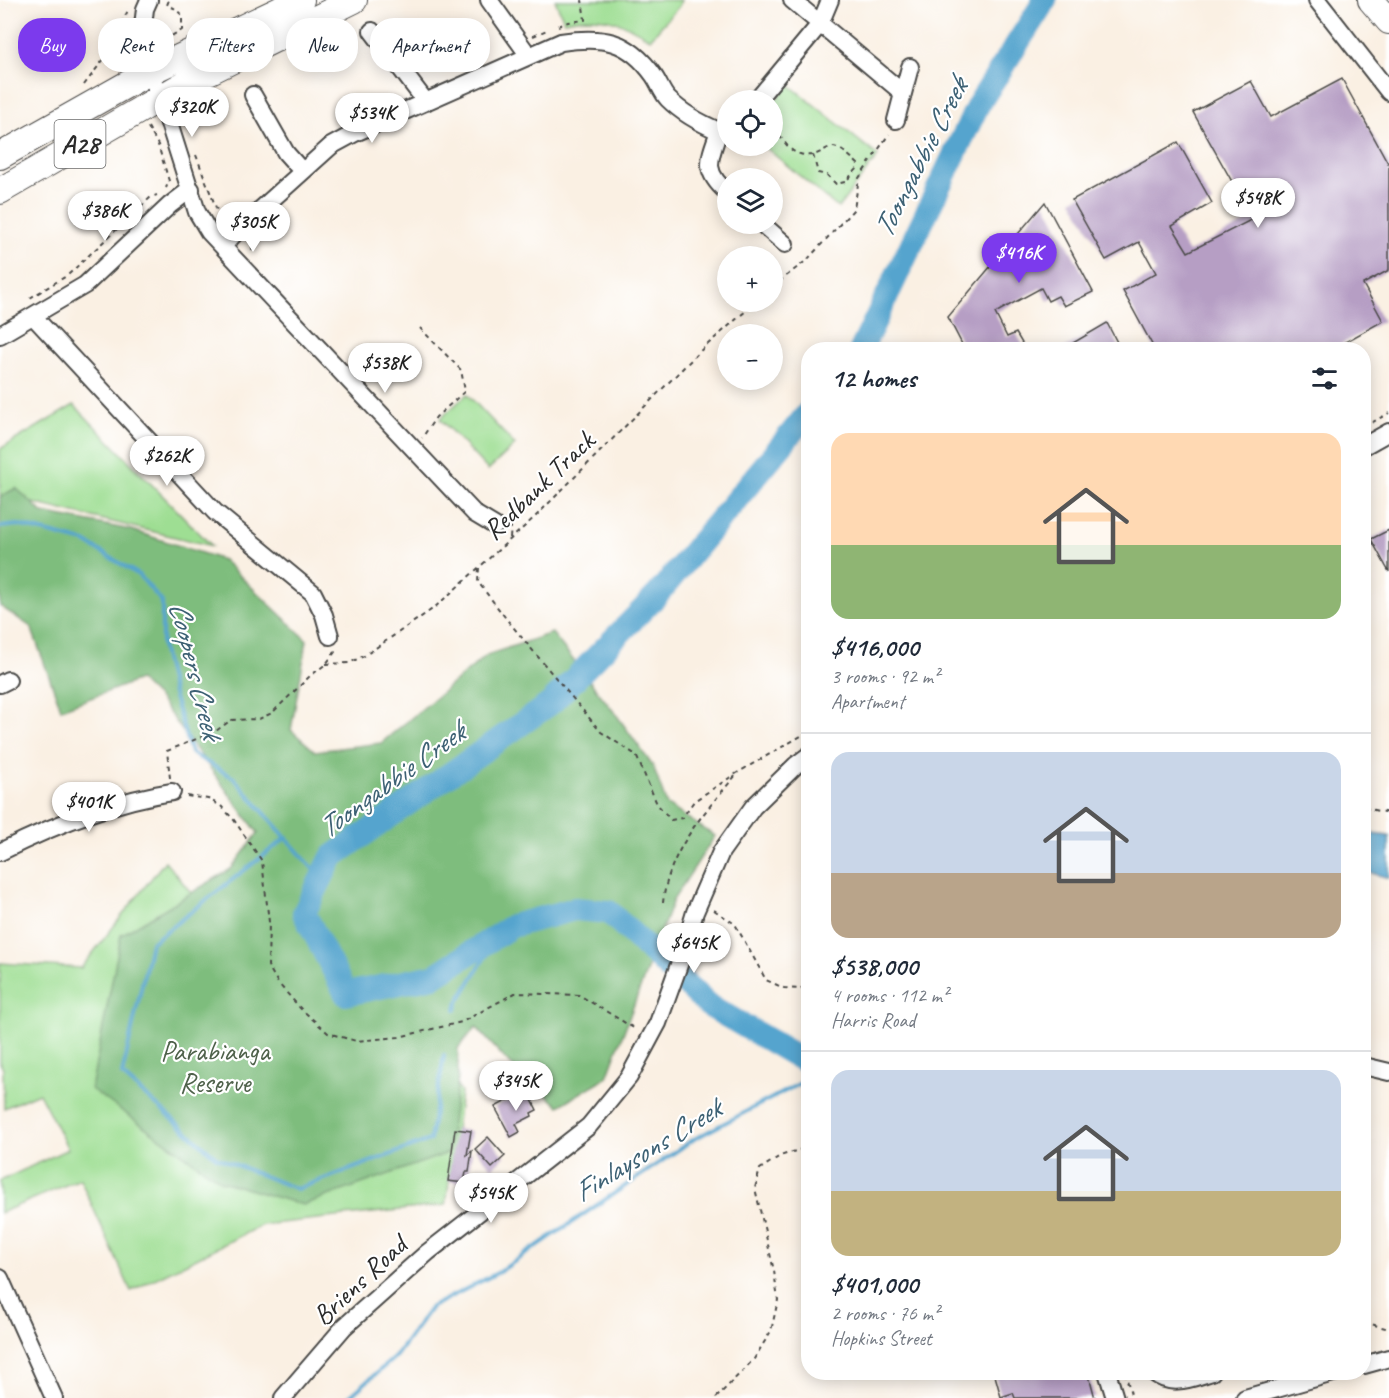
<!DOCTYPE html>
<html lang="en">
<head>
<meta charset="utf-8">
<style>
	:root { --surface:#fff; --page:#f2f2f3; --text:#1f2937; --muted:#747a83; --line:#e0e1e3; --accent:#7c3aed }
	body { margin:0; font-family:Caveat,sans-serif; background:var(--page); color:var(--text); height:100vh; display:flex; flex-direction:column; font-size:22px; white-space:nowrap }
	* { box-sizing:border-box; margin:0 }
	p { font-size:20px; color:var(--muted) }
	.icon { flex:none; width:33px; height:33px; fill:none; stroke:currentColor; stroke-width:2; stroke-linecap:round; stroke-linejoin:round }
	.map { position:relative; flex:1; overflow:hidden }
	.panel { position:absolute; left:801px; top:342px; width:570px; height:1038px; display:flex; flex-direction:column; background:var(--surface); border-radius:24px; box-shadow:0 3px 15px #0003 }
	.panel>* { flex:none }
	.guide { position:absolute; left:18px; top:18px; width:570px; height:54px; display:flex; gap:12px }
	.controls { position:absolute; left:717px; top:90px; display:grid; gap:12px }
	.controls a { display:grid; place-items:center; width:66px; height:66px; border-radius:50%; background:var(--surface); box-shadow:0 3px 15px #0003; font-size:30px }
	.price { position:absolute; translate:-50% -51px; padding:0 14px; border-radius:21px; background:#fff; color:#222; font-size:20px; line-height:39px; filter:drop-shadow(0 2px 3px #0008) }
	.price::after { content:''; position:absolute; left:50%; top:36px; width:18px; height:14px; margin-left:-9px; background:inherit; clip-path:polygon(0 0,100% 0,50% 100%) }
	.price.active { background:var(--accent); color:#fff }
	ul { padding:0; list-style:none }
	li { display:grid; align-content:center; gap:12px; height:318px; padding:0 30px }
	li+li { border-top:2px solid var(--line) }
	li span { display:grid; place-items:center; height:186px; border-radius:18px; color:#555 }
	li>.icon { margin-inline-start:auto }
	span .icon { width:108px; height:108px; fill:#fffc; stroke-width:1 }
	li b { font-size:26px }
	h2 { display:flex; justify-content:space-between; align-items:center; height:72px; padding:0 30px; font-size:26px }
	.tag { padding:0 21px; border-radius:24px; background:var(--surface); box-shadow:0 3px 15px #0003; font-size:21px; line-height:54px }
	.tag.active { background:var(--accent); color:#fff }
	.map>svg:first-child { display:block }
	.green { fill:#9ede93; stroke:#64845f; stroke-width:1.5 }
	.forest { fill:#7ebd7d; stroke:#547454; stroke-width:1.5 }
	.water { fill:#54a4ce; stroke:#40687c; stroke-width:1.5 }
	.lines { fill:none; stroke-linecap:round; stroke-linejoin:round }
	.stream { stroke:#54a4ce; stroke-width:4 }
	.river { stroke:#54a4ce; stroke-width:24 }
	.building { fill:#b69ec4 }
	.minor-casing { stroke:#4a4947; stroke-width:20 }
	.highway-casing { stroke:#4a4947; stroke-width:28 }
	.path { stroke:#4a4947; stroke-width:2; stroke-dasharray:4.5 4.5; stroke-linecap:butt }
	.minor { stroke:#fff; stroke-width:16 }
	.highway { stroke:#fff; stroke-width:26 }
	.labels { text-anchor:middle; stroke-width:4.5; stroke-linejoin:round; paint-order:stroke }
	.shield { fill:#fff; stroke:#6b6b6b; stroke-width:1.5 }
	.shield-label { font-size:27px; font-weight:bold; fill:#2b2b2b }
	.street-label { font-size:28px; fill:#2b2b2b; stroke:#fff }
	.park-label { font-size:28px; fill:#4e614a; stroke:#fff }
	.water-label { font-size:30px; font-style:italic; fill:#3d6174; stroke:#fff }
</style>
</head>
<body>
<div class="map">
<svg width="1389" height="1398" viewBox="0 0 1389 1398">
	<rect width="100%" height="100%" fill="#fff"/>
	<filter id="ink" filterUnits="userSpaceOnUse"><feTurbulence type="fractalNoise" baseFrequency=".0167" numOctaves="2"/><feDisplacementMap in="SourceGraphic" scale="12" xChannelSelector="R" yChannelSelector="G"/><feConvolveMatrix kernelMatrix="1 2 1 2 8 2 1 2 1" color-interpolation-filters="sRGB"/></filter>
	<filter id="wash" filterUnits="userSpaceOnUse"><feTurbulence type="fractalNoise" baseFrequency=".008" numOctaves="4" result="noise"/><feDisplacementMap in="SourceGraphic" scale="24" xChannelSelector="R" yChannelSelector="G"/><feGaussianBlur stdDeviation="1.35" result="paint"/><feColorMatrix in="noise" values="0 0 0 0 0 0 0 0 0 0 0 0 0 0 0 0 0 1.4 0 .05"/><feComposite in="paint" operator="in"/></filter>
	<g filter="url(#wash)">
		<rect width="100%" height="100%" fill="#faf0e3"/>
		<!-- green -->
		<path class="green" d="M555,0H681L679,6L650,39C621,19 598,14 564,21Z
			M788,84L878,156L838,208L764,146H772L773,103Z
			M467,394L515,445L488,470L440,419Z
			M74,405L212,546L0,495V449Z
			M289,853L461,1092L446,1205L262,1225L131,1291L80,1179L0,1213V1181L68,1149L39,1093L4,1108L3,1069L0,1063V963L81,968L165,861L198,901Z"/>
		<!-- forest -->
		<path class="forest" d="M16,488L43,513L131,530L223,560L307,640L291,730L315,751L381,743L487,655L552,633L618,717L653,766L667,805L715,836L673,900L607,1077L559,1106L506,1060L476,1027L458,1048V1078L448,1153L303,1205L221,1181L91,1089L121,935L231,869L258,833L159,699L139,680L61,709L31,627L0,606V497Z"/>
		<!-- water -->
		<path class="water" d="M1364,833L1389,836V878L1364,871Z"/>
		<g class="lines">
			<!-- stream -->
			<path class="stream" d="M0,527L18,525L85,542L139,575L162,602V646L173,694L191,753L234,778L321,878
				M287,837L151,943L122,1075L216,1157L297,1189L430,1140L444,1055
				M456,1009L458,1002L498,936
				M348,1398L395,1357L431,1307L499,1272L694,1139L808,1079"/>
			<!-- river -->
			<path class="river" d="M861,350L978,105L1045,0
				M808,413L658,594L551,703L332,857L304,913L346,994L434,976L512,926L575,909L609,912L708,1005L808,1063"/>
		</g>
		<g id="blocks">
			<!-- building -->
			<path class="building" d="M1342,79L1389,165V270L1363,284L1383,321L1331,350H1155L1123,291L1156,273L1139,242L1106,260L1072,200L1178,142L1212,203L1172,226L1188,252L1253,219L1193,112L1251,81L1271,117Z
				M1045,202L1093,292L1064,306L1058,296L1048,301L1041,288L995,313L1007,337L1016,333L1026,350H965L948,317Z
				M1107,323L1121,350H1061Z
				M1389,530V572L1371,539Z
				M527,1090L537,1110L531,1113L532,1116L516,1124L520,1132L511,1137L495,1107Z
				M455,1129L471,1131L467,1155L472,1151L469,1172H466L464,1183L448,1181Z
				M488,1137L505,1156L492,1168L475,1149Z
				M994,1372H1088L1095,1398H1015L1013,1393L1001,1397Z"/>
		</g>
	</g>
	<g filter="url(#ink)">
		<use href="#blocks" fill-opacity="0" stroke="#4a4947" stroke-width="1.5"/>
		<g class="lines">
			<!-- minor casing -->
			<g class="minor-casing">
				<path id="minor" d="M149,0L145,9L142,34L149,72L161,98L197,212L209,232L475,514L495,526
					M489,0L529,56
					M792,0L903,93
					M1317,0L1389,92
					M372,31L426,102
					M253,95L286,153L302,171
					M757,100L820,24L830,0
					M896,120L910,67
					M719,131C709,160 702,171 728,193
					M762,224L785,244
					M223,246L240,228L331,146L355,133L561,42C602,36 628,39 654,76C659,83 662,93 668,99C683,114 700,123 719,131
					M33,316L215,512L313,593L324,615L330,636
					M0,335L85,285L170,205L191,189
					M1364,446L1389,432
					M0,684L8,680
					M0,852C54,825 112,801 172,792
					M1364,1066L1389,1072
					M0,1278L54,1398
					M1364,1365L1389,1358
					M1107,1372L1115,1398
					M1153,1372C1171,1388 1192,1378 1212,1372
					M283,1398L344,1327L428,1252L589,1126L629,1077L658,1023L680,962L695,912L721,852L753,807L796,765L808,756
					M1245,1398L1337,1372"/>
			</g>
			<!-- highway casing -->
			<g class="highway-casing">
				<path id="highway" d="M1371,0L1389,21
					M0,156L149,72L301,0
					M0,191L188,82L354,0"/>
			</g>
			<!-- path -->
			<path class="path" d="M558,26L568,22L585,20L582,0
				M533,36L547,30
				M167,41L166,39L182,30V15L174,8L167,5L169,0
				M84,85L107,55L129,8
				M185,121V105
				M148,127L158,145L169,181L166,188
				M772,130C784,137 787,151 800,154C830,162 822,128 858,164V168L845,182L836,184L827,175L818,173L813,155
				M196,155L218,213L225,220L228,218
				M251,239L254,242L252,247L253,255
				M772,287L807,260L854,209L859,178L889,134
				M30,298L68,275L151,197L157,195
				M420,328L461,370L465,391L436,417L422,438
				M1364,427L1389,413
				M510,538L511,526
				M479,568L478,582L508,621L601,732L636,755L657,804L671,820L682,818L694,801L737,773L808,732
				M326,664L349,663L364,656L434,608L535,517L699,352L756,302
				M170,778L167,751L216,731L231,720L259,719L272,713L310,676L326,664L335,652L334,649
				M187,796L208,799L221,806L234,820L262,861L269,922L268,966L278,983L301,1009L328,1033L356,1041L399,1037L462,1022L515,993L579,995L637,1030
				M1364,808L1389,813
				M663,903C668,851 704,813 736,775
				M714,910L735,924L766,980L784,988L800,989L808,984
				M1364,1325L1371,1324L1389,1329
				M1125,1372L1132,1398
				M716,1398L754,1359L771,1331L778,1300L774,1271L755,1188L760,1169L780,1156L808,1147"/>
			<!-- minor -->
			<use href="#minor" class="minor"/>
			<!-- highway -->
			<use href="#highway" class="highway"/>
		</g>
	</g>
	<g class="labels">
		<!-- shield labels -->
		<rect class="shield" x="54.5" y="120" width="51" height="48" rx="4.5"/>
		<g class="shield-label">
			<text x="80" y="153">A28</text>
		</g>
		<!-- street labels -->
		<g class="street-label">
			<text transform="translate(538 485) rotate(-44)" y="10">Redbank Track</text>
			<text transform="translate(359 1280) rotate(-43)" y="10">Briens Road</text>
		</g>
		<!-- park labels -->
		<g class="park-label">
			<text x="215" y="1060">Parabianga<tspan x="215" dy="32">Reserve</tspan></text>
		</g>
		<!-- water labels -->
		<g class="water-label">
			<text transform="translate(920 158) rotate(-63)" y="10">Toongabbie Creek</text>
			<text transform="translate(196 670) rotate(76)" y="10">Coopers Creek</text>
			<text transform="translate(391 780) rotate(-36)" y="10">Toongabbie Creek</text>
			<text transform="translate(647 1150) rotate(-32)" y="10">Finlaysons Creek</text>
		</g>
	</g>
</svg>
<div class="controls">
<a><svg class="icon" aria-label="locate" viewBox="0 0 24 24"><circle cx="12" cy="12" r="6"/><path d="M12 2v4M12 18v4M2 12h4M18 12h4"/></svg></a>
<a><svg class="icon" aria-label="layers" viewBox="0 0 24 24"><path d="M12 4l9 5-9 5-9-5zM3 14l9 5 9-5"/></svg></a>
<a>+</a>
<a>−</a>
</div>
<b class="price" style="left:192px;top:138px">$320K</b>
<b class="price" style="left:372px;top:144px">$534K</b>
<b class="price" style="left:1258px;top:229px">$548K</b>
<b class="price" style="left:105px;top:242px">$386K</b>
<b class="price" style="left:253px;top:253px">$305K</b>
<b class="price active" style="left:1019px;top:284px">$416K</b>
<b class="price" style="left:385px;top:394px">$538K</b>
<b class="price" style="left:167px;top:487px">$262K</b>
<b class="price" style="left:89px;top:833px">$401K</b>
<b class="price" style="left:694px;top:974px">$645K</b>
<b class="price" style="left:516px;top:1112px">$345K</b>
<b class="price" style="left:491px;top:1224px">$545K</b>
<div class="guide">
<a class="tag active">Buy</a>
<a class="tag">Rent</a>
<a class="tag">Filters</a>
<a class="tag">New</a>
<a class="tag">Apartment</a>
</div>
<section class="panel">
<h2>12 homes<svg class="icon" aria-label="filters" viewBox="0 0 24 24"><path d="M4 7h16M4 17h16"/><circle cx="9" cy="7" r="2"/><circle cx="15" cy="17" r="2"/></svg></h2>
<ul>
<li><span style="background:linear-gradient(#ffd9b3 60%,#8fb573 0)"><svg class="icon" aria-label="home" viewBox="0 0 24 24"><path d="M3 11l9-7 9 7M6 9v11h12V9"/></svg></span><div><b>$416,000</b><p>3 rooms · 92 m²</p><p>Apartment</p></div></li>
<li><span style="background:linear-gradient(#c9d6e8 65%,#b9a48a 0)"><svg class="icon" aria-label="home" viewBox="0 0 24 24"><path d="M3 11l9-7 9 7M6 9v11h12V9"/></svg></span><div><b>$538,000</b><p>4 rooms · 112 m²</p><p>Harris Road</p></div></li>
<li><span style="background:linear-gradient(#c9d6e8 65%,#c2b280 0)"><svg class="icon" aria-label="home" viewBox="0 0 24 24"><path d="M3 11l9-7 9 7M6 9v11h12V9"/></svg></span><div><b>$401,000</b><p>2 rooms · 76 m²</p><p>Hopkins Street</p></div></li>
</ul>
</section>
</div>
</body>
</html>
